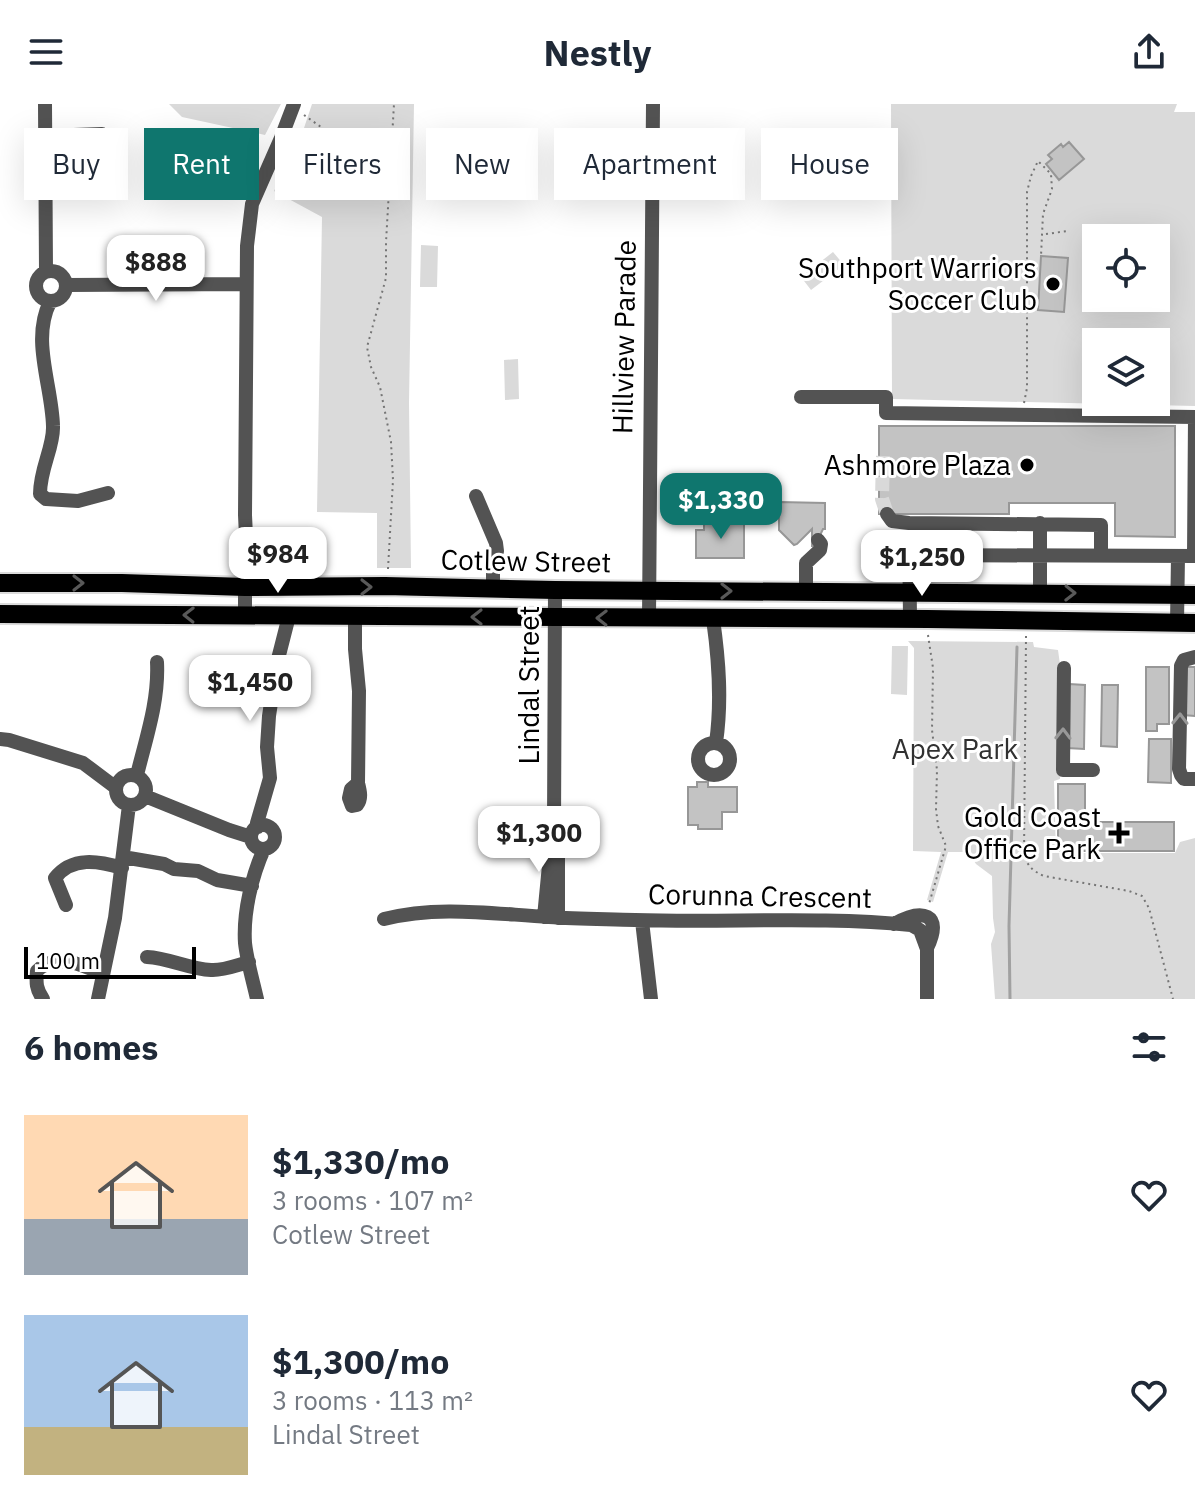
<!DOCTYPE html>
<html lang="en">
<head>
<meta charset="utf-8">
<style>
	:root { --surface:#fff; --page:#f2f2f3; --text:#1f2937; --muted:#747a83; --accent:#0f766e }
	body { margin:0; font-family:"IBM Plex Sans",sans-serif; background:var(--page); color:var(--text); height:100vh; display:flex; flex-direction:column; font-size:30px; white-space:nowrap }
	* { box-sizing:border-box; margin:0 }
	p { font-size:26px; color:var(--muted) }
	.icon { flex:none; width:44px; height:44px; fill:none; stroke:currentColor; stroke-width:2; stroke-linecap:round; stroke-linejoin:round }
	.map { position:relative; height:895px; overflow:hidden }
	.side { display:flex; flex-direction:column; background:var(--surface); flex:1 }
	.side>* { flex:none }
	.banner { position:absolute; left:24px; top:24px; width:1148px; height:72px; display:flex; gap:16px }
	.tools { position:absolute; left:1082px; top:120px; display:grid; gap:16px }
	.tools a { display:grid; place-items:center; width:88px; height:88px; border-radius:0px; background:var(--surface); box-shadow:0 8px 32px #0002; font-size:40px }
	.scale { position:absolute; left:24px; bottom:20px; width:172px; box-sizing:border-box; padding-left:8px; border:4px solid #000; border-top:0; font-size:22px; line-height:28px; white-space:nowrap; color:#000; -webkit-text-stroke:6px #fff; paint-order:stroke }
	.price { position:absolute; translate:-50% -68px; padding:0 18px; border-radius:16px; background:#fff; color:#222; font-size:26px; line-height:52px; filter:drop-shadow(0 2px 4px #0008) }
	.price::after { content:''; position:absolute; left:50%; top:48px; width:24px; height:18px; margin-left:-12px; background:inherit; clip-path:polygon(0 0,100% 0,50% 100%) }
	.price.current { background:var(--accent); color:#fff }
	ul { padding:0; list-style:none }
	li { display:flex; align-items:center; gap:24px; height:200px; padding:0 24px }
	li span { display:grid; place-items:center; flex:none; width:224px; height:160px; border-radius:0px; color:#555 }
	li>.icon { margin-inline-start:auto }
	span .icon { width:96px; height:96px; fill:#fffc; stroke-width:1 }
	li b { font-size:34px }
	h2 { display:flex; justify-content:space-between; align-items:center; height:96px; padding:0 24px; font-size:34px }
	.chip { padding:0 28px; border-radius:0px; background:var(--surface); box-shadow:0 8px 32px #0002; font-size:28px; line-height:72px }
	.chip.current { background:var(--accent); color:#fff }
	header { display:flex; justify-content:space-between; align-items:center; height:104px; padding:0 24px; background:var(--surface); font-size:36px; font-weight:800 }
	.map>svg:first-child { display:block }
	.green { fill:#dadada; fill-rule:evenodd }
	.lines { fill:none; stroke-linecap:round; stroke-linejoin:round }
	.stream { stroke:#a1a1a1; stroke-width:3 }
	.building { fill:#c3c3c3; stroke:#979797; stroke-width:2 }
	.minor-tunnel { stroke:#d9d9d9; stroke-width:14; stroke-dasharray:14 7; stroke-linecap:butt }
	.major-casing { stroke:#dbdbdb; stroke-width:22 }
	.path { stroke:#757575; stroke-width:2; stroke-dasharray:2 4; stroke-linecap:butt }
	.minor { stroke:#535353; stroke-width:14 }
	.major { stroke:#000; stroke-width:18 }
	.oneway { stroke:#595959 }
	.oneway2 { stroke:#989898 }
	.poi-dot { fill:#000; stroke:#fff; stroke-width:3 }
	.labels { text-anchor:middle; stroke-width:6; stroke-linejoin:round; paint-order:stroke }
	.poi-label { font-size:28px; fill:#000; stroke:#fff; text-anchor:end }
	.street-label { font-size:28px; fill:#000; stroke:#fff }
	.park-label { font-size:28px; fill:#313131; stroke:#fff }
</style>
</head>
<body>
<header><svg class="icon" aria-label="menu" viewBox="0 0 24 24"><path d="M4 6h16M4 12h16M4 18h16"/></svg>Nestly<svg class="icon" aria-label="share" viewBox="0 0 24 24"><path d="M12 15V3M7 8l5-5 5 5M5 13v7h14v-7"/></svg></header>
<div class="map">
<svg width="1195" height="895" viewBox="0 0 1195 895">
	<rect width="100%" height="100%" fill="#fff"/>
	<!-- green -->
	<path class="green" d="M169,0H281L265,31L182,13Z
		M312,0H414L409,299L411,464H377V409L317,408L322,113L274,87L304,24Z
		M891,0H1177L1174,8H1195V302L892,295ZM1096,134H1156V194H1096ZM1096,238H1156V298H1096Z
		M860,35H879L880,77H861Z
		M421,141L438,142L437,183H420Z
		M833,148L844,161L811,186L801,173Z
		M518,255L519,295L505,296L504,256Z
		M908,537L1033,538L1034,543L1058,546L1062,575L1057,592L1061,621L1060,675L1054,677L1056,749H1175L1180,738L1195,734V895H995L991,840L995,828L993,814L992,772L976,760L968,748H948L933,798L927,796L941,748L913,747L914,544Z
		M892,542H908L907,591L891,590Z"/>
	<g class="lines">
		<!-- stream -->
		<path class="stream" d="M1010,895L1009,822L1017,543"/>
	</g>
	<!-- building -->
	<path class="building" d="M1069,38L1084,55L1059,76L1046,60L1052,55L1048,51L1061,40L1063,43Z
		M1041,152L1068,154L1064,208L1038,206Z
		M879,322H1175V433L1115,432V399H1009V410H879Z
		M779,398L825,399V425H823L815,442H812V425L797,440L794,441L779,426Z
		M704,420H744V454H696V426H704Z
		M1146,563H1169V620H1157V627H1146Z
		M1184,563H1195V612L1183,611Z
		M1069,580L1085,581L1084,645L1067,644Z
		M1102,581H1118L1117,643L1101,642Z
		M1149,635H1171V679L1148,678Z
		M697,678H708V683H737V708H722V725H698V721H688V683H697Z
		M1058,680H1085V718H1174V747H1058Z"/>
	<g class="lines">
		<!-- minor-tunnel -->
		<path class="minor-tunnel" d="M883,352L882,395L887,410"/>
		<!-- major casing -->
		<g class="major-casing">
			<path id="major" d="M0,479H122L245,483L385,482L555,486L1195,491
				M0,510L928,515L1195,519"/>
		</g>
		<!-- path -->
		<path class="path" d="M304,11L338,35L364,67L389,91
			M1046,130L1068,127
			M1024,299L1027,284V88L1031,72L1038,57L1051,70L1052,85L1043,110L1041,152
			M388,465L393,376L391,338L380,283L371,263L367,243L386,174V138L394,0
			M928,531L933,564L932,626L937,666L936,705L938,722L946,742L929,800
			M1026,532L1024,751C1028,763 1033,767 1044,772L1129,787L1142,792L1149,804L1173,895"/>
		<!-- minor -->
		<path class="minor" d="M45,0L46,167
			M45,32L102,30
			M36 182a15 15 0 1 1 30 0a15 15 0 1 1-30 0Z
			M67,181L246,180
			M50,198C31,236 52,281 53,322C54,343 40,364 40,390L46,395L78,397L108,389
			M801,293H886V309L1195,313L1194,452
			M476,392L496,439L497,447L493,460V485
			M887,410L892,417L909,419L1101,421V452
			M909,419L910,515
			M909,451L1195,452
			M555,486L554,723L558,753V814
			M806,487V459L820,446L821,440L818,436
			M1040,489V419
			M245,512V483L248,474L245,411L247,142L252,100L281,34L294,0
			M355,513V545L359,587L358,679C360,687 362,695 357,701L352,702L349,694L351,685L358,679
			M649,515L653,0
			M713,515C719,557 722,597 716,639
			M1177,519L1178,452
			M1195,553L1184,556L1181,562L1179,665L1181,671L1184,675H1195
			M1064,564L1063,666H1093
			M0,635L9,636L83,659L115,683
			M698 655a16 16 0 1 1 32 0a16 16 0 1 1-32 0Z
			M116 686a15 15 0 1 1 30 0a15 15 0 1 1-30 0Z
			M137,671C146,634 159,597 157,558
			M145,692L229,726L251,733
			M251 733a12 12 0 1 1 24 0a12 12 0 1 1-24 0Z
			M258,723L257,719L270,674L267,643L269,612L277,559L289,512
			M123,753L164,760L174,765L198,767L217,776L252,782
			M66,801L55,774C72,752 99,757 122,764
			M544,813L550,751
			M384,815C438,801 494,810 549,813C577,815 606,815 635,816C726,819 819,812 911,821L920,826L927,845V895
			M642,817L651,895
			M894,820C922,804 944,809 927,844
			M147,853C169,854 189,865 211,866C223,867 237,861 249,858
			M43,895C36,885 36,879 37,867C55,848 83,861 103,870
			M98,895L115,814L129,701
			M257,895C253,877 247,857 245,839C243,808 252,772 264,745"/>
		<!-- major -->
		<use href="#major" class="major"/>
	</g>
	<!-- one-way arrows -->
	<defs><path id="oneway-chevron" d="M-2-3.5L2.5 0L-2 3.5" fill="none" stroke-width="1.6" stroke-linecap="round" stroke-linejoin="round" transform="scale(2)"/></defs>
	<g class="oneway">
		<use href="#oneway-chevron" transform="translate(78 479)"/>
		<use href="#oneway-chevron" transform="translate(366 483)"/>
		<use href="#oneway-chevron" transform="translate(726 487)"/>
		<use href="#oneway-chevron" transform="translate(1070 489) rotate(1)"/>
		<use href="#oneway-chevron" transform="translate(189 511) rotate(-179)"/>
		<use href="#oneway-chevron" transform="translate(477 513) rotate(-180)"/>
		<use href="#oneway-chevron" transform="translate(602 514) rotate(-179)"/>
	</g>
	<g class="oneway2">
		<use href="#oneway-chevron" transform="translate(1180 615) rotate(-89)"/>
		<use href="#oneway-chevron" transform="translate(1063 630) rotate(-89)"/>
	</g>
	<!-- markers -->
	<g class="poi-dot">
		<circle cx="1053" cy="180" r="8"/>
		<circle cx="1027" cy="361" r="8"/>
		<path d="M1115 717h8v8h8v8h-8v8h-8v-8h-8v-8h8z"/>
	</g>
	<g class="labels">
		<!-- poi labels -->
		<g class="poi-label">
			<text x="1037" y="174">Southport Warriors<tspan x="1037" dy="32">Soccer Club</tspan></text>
			<text x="1011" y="371">Ashmore Plaza</text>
			<text x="1101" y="723">Gold Coast<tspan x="1101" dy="32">Office Park</tspan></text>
		</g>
		<!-- street labels -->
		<g class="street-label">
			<text transform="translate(624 233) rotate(-89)" y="10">Hillview Parade</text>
			<text transform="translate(526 457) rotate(1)" y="10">Cotlew Street</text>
			<text transform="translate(529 581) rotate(-90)" y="10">Lindal Street</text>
			<text transform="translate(760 792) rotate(1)" y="10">Corunna Crescent</text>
		</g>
		<!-- park labels -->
		<g class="park-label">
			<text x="955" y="655">Apex Park</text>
		</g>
	</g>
</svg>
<div class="tools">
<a><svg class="icon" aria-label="locate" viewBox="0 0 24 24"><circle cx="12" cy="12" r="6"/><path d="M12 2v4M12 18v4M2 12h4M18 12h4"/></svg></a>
<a><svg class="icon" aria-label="layers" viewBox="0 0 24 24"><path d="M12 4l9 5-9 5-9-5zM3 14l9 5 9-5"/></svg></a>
</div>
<div class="scale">100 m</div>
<b class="price" style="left:156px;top:199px">$888</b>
<b class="price current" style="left:721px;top:437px">$1,330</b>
<b class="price" style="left:278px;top:491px">$984</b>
<b class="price" style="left:922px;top:494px">$1,250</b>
<b class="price" style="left:250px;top:619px">$1,450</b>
<b class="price" style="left:539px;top:770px">$1,300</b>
<div class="banner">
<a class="chip">Buy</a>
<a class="chip current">Rent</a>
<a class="chip">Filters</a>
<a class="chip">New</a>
<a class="chip">Apartment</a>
<a class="chip">House</a>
</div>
</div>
<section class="side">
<h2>6 homes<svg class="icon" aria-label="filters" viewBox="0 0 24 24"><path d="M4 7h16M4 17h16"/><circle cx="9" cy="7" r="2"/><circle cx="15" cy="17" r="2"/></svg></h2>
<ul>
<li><span style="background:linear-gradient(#ffd9b3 65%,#9aa5b1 0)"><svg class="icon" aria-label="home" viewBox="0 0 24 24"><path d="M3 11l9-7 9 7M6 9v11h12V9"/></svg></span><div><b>$1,330/mo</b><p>3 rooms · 107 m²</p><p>Cotlew Street</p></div><svg class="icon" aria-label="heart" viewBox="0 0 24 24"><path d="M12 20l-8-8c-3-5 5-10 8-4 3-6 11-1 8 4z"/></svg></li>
<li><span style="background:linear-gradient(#a9c7e8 70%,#c2b280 0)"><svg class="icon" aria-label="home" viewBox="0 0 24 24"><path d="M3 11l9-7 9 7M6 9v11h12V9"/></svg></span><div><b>$1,300/mo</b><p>3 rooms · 113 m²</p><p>Lindal Street</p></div><svg class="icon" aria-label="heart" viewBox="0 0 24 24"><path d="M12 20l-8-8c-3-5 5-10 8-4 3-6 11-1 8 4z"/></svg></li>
</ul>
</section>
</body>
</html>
